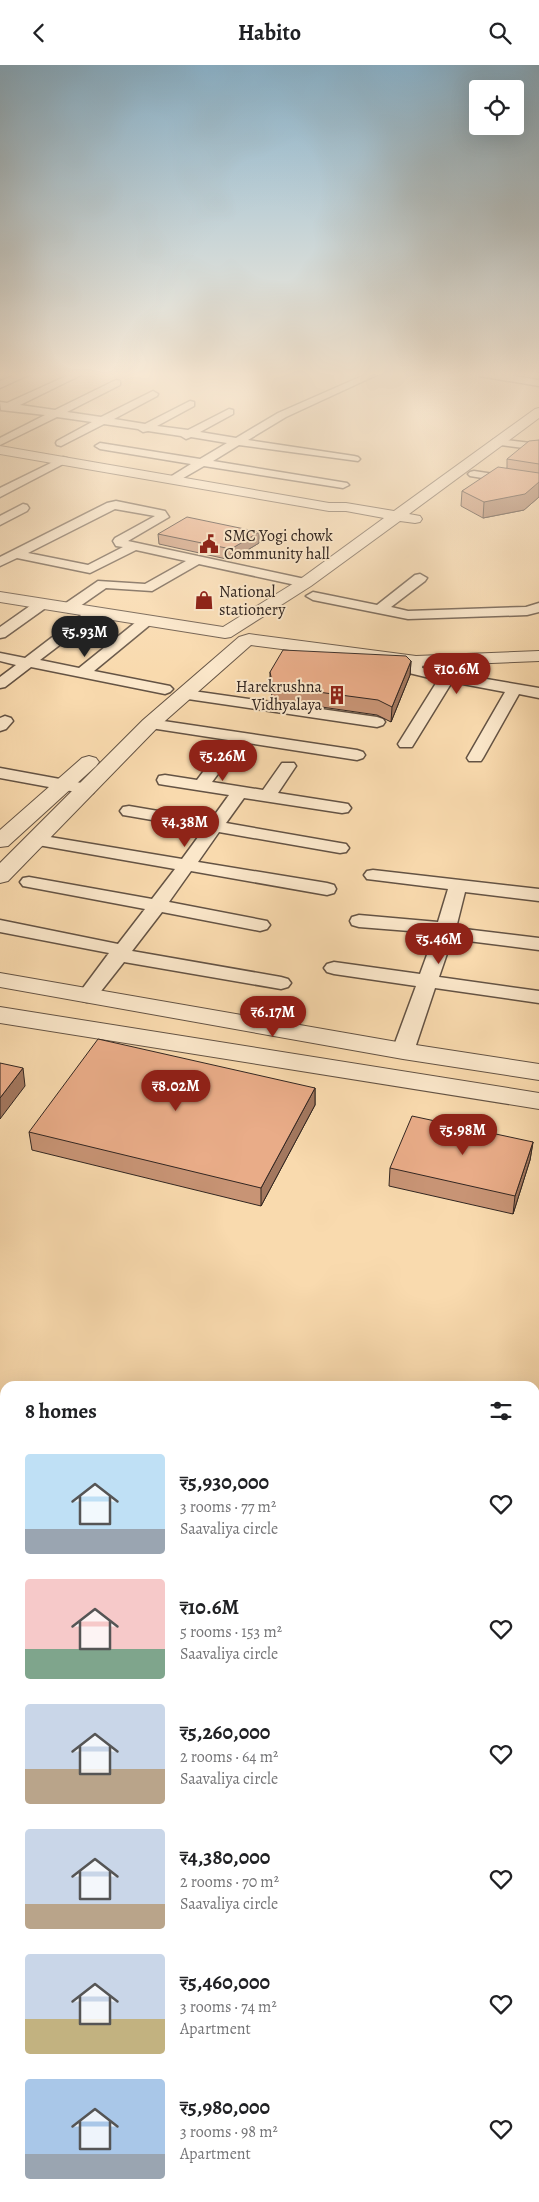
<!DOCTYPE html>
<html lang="en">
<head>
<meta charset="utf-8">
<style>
	:root { --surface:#fff; --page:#f2f2f2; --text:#202124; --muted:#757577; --accent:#8f2418 }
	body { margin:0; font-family:Alegreya,serif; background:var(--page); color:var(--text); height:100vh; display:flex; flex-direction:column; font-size:19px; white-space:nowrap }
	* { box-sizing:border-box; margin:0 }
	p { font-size:16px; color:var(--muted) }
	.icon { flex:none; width:28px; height:28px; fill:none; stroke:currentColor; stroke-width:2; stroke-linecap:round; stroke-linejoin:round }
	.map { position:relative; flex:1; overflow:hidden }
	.side { position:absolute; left:0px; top:1316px; width:540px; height:821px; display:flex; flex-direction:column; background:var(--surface); border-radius:15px 15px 0 0; box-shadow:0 5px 20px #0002 }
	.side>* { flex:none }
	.controls { position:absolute; left:469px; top:15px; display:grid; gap:10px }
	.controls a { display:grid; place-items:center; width:55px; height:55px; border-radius:5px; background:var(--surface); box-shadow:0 5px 20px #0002; font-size:25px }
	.price { position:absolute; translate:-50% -42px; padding:0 11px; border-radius:18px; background:var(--accent); color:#fff; font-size:16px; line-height:32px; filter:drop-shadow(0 1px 2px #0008) }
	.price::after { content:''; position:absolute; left:50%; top:30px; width:15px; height:11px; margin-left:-8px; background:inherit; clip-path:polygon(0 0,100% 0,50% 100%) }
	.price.active { background:#222; color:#fff }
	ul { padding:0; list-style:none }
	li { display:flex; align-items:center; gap:15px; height:125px; padding:0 25px }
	li span { display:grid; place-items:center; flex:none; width:140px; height:100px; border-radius:5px; color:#555 }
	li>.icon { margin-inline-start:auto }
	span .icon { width:60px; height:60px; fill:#fffc; stroke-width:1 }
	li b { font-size:21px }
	h2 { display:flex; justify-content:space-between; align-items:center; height:60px; padding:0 25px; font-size:21px }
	header { display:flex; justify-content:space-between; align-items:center; height:65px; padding:0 25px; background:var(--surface); font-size:22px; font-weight:700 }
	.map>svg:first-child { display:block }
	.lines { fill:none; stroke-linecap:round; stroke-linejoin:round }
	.minor-casing { stroke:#645344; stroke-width:3 }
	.tertiary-casing { stroke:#645344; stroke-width:2 }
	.minor { fill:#fbe7ca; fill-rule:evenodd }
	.tertiary { fill:#fbe7ca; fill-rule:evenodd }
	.wall { fill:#c89475; stroke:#322621 }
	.shaded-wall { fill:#a3785f; stroke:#322621 }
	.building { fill:#e9ac88; stroke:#322621 }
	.labels { text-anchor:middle; stroke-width:4; stroke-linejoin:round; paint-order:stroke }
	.far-poi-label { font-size:16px; fill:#322621; stroke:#fbe7ca; text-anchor:start }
</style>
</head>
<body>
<header><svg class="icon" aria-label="back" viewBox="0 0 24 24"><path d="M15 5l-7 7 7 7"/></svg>Habito<svg class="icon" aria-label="search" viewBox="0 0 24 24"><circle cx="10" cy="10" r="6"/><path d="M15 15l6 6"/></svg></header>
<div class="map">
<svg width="539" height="2137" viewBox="0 0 539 2137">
	<rect width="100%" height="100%" fill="#f9daae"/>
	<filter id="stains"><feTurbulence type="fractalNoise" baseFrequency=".004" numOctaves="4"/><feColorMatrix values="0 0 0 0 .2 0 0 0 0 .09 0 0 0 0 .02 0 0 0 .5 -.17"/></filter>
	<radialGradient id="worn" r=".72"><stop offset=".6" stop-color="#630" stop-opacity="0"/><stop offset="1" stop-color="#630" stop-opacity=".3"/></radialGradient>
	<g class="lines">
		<!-- minor casing -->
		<g class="minor-casing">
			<path id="minor" d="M20,308H33L0,323V316Z
				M73,308H79L81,310L20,340L55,345L116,315L120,316V320L67,347L101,352L153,326L158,329L157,331L114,354L145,359L190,336L194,337V341L157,361L188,365L229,344L233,345V349L200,367L236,373L278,348L369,308H381L286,352L248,375L354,391L358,392L360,394L358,396L239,380L213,396L347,418L349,420L343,423L204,401L178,416H170L168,414L170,412L191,399L100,384L95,381L100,378L200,394L227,378L191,372L186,374L181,371L148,366L143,367L138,364L104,359L61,381L57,380L56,378L57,376L92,357L57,352L0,380V373L45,350L1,345L0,337L7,338Z
				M474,308H495L539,315V321L479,311Z
				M497,374L539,379V385L493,379L492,377L493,375Z
				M63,392L67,393L69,395L67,397L0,432V423Z
				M474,406L539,416V422L470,411L468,409L470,407Z
				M116,436L165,446L169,452L128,476L305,514L312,518L305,522L199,499L152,526L106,523L73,546L68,547L61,543L63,540L98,516L145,519L186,496L136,485L90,508L17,493L0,501V492L107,438ZM115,444L155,451L115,473L113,476L116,481L123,482L88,500L28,488Z
				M23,439L27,440L29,443L27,446L0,460V451Z
				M420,509L427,513L425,516L391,542L408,546L526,542L539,538V547L527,550L408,554L313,535L306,531L313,527L377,540L415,510Z
				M42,535L47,536L49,539L47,542L5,572L0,573V562L37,536Z
				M94,543L99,544L101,547L99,550L40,595L79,603L141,553L146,552L153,556L151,559L94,606L170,621L173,624L170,627L165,629L31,602L5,622L0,623V612L16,600L0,596V588L25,593L89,544Z
				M416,592L421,593L423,596L422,603L539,623V633L519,629L483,693L481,696H469L467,693L505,627L452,617L412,682H400L398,679L438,615L409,608L407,605L411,593Z
				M186,625L377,652L383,654L385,657L383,660L377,662L181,633L178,630L181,627Z
				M5,651L11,653L13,656L6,664L0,666V653Z
				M150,654L357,685L363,687L365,690L363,693L357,695L144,662L142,659L144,656Z
				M221,689L227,691L229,694L212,717L263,725L282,698H294L296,701L278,728L342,738L348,739L351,743L348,747L342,748L244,733L226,758L340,778L346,779L349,783L346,787L340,788L219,767L198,797L327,818L334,820L336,824L334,828L327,830L191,806L169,837L267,856L270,860L267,864L260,866L162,847L132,886L281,912L288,914L291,918L288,922L281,924L124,897L94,935L87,937L80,935L77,931L109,888L0,867V855L118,879L145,844L23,821L20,817L23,813L29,812L152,834L175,804L38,780L32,779L29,775L32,771L38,770L182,794L204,764L129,751L123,750L120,746L123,742L129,741L211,755L229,730L165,720L159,719L157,715L159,711L165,710L197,715L215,691Z
				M0,703L87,719L93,720L95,724L93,728L87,729L0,713Z
				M373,805L539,824V836L465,827L456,863L539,873V885L452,874L439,912L539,926V938L435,923L414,986L410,991L403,992L396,991L392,986L416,921L334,909L327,907L324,903L327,899L334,897L420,909L435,868L359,862L352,860L350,856L352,852L359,850L438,857L448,824L367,814L364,810L367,806Z"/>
		</g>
		<!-- tertiary casing -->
		<g class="tertiary-casing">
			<path id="tertiary" d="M539,343V353L409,449L420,451L422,454L420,457L415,458L400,456L311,521L231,572L225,573L0,537V527L223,562L299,515L384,453L346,446H329L0,389V381L329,438H346L394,446L535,344Z
				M249,569L416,591L539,586V596L416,601L251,580L157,663L8,816L0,818V798L143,655L239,572Z
				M89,691L96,693L99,697L96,701L8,781L0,782V765L82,693Z
				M0,908L403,978L539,999V1015L403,994L0,922Z
				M0,942L539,1028V1044L0,958Z
				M0,1341L5,1342V1368L0,1367Z
				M535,1524L539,1525V1557L535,1556Z"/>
		</g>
		<!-- minor -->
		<use href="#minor" class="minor"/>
		<!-- tertiary -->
		<use href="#tertiary" class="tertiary"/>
	</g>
	<!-- wall -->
	<path class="wall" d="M539,375V432L524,445L483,453L461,441L462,426L507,403V394Z
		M158,469L259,478L231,495L159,479Z
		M411,596L410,610L391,657L377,650L273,635L270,622V607Z
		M315,1023V1040L261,1141L32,1085L29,1067Z
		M533,1077L530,1095L513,1149L389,1121L390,1103Z"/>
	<!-- shaded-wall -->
	<path class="shaded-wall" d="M539,417V432L524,445L483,453L484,437Z
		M259,467V478L231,495V484Z
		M411,596L410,610L391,657L392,642Z
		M23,1003L25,1021L0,1054V1033Z
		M315,1023V1040L261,1141V1123Z
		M533,1077L530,1095L513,1149L515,1131Z"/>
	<!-- building -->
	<path class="building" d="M539,375V399L507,394L529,376Z
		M498,402L539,408V417L525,429L484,437L462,426Z
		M187,452L259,467L231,484L158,469Z
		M283,585L406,591L411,596L392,642L378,635L273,621L270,607Z
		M98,974L315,1023L261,1123L29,1067Z
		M0,998L23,1003L0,1033Z
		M412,1051L533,1077L515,1131L390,1103Z"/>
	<!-- sky -->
	<linearGradient id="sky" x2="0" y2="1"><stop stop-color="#8ab6d1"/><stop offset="0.51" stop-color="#fceedb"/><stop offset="1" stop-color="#fceedb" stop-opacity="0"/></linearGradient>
	<rect width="539" height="607" fill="url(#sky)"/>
	<!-- icons -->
	<defs>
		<g id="civic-bare" transform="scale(1.5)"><path d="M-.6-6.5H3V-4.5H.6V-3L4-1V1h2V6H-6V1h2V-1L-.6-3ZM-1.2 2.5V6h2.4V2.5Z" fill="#8f2418" stroke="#fbe7ca" stroke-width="2.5" paint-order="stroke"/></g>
		<g id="shop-bare" transform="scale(1.5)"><path d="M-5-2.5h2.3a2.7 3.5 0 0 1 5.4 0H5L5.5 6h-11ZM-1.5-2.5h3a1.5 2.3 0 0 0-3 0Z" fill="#8f2418" stroke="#fbe7ca" stroke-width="2.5" paint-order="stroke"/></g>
		<g id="building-bare" transform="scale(1.5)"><path d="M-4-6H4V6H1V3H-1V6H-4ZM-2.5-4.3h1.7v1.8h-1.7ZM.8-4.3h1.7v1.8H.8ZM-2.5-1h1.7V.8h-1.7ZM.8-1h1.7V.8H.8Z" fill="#8f2418" stroke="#fbe7ca" stroke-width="2.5" paint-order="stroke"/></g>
	</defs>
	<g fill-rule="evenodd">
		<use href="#civic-bare" x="209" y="479"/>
		<use href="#shop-bare" x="204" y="535"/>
		<use href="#building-bare" x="337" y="630"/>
	</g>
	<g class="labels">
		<!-- far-poi labels -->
		<g class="far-poi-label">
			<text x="224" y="476">SMC Yogi chowk<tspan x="224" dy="18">Community hall</tspan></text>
			<text x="219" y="532">National<tspan x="219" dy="18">stationery</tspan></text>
			<text x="322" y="627" text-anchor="end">Harekrushna<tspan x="322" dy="18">Vidhyalaya</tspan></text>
		</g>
	</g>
	<rect width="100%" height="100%" filter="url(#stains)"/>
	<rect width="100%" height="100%" fill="url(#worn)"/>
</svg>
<div class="controls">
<a><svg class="icon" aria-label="locate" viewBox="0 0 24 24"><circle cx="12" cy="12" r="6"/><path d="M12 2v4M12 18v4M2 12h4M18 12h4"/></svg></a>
</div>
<b class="price active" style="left:85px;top:593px">₹5.93M</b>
<b class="price" style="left:457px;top:630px">₹10.6M</b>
<b class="price" style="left:223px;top:717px">₹5.26M</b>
<b class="price" style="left:185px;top:783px">₹4.38M</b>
<b class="price" style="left:439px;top:900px">₹5.46M</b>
<b class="price" style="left:273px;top:973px">₹6.17M</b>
<b class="price" style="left:176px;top:1047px">₹8.02M</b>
<b class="price" style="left:463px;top:1091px">₹5.98M</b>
<section class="side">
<h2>8 homes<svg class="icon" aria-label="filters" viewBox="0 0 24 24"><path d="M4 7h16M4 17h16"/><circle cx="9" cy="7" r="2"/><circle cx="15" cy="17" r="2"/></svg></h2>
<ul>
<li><span style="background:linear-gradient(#bfe0f5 75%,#9aa5b1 0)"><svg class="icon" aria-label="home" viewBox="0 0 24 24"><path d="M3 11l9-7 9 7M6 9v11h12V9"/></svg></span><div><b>₹5,930,000</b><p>3 rooms · 77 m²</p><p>Saavaliya circle</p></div><svg class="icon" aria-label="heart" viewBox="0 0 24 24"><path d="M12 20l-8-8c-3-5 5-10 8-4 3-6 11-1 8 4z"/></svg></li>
<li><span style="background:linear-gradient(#f6c9c9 70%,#7fa58c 0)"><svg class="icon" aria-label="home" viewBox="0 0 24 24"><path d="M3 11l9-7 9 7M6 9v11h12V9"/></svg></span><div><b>₹10.6M</b><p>5 rooms · 153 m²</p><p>Saavaliya circle</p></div><svg class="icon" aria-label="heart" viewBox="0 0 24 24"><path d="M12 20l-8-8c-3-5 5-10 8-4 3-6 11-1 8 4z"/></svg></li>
<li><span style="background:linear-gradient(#c9d6e8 65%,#b9a48a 0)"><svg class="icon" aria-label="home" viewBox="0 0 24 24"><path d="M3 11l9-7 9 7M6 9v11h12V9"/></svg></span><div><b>₹5,260,000</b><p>2 rooms · 64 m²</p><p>Saavaliya circle</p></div><svg class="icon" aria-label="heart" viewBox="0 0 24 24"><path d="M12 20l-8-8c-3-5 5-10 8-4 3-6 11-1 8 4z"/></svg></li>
<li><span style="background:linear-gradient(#c9d6e8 75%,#b9a48a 0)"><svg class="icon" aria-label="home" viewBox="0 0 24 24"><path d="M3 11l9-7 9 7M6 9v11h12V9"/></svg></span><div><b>₹4,380,000</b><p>2 rooms · 70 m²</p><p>Saavaliya circle</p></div><svg class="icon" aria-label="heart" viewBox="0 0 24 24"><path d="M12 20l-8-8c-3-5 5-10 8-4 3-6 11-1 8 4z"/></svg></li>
<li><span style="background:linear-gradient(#c9d6e8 65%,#c2b280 0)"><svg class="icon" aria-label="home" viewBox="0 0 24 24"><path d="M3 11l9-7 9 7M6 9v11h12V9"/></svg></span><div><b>₹5,460,000</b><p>3 rooms · 74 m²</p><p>Apartment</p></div><svg class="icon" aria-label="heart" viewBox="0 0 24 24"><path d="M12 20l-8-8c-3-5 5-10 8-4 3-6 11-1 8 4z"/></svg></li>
<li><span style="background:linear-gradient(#a9c7e8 75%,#9aa5b1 0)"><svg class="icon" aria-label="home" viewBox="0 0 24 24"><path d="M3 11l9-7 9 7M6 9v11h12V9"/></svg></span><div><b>₹5,980,000</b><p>3 rooms · 98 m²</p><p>Apartment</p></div><svg class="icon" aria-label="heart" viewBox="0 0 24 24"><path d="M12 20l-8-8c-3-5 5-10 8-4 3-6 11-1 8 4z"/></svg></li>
</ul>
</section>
</div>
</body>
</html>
